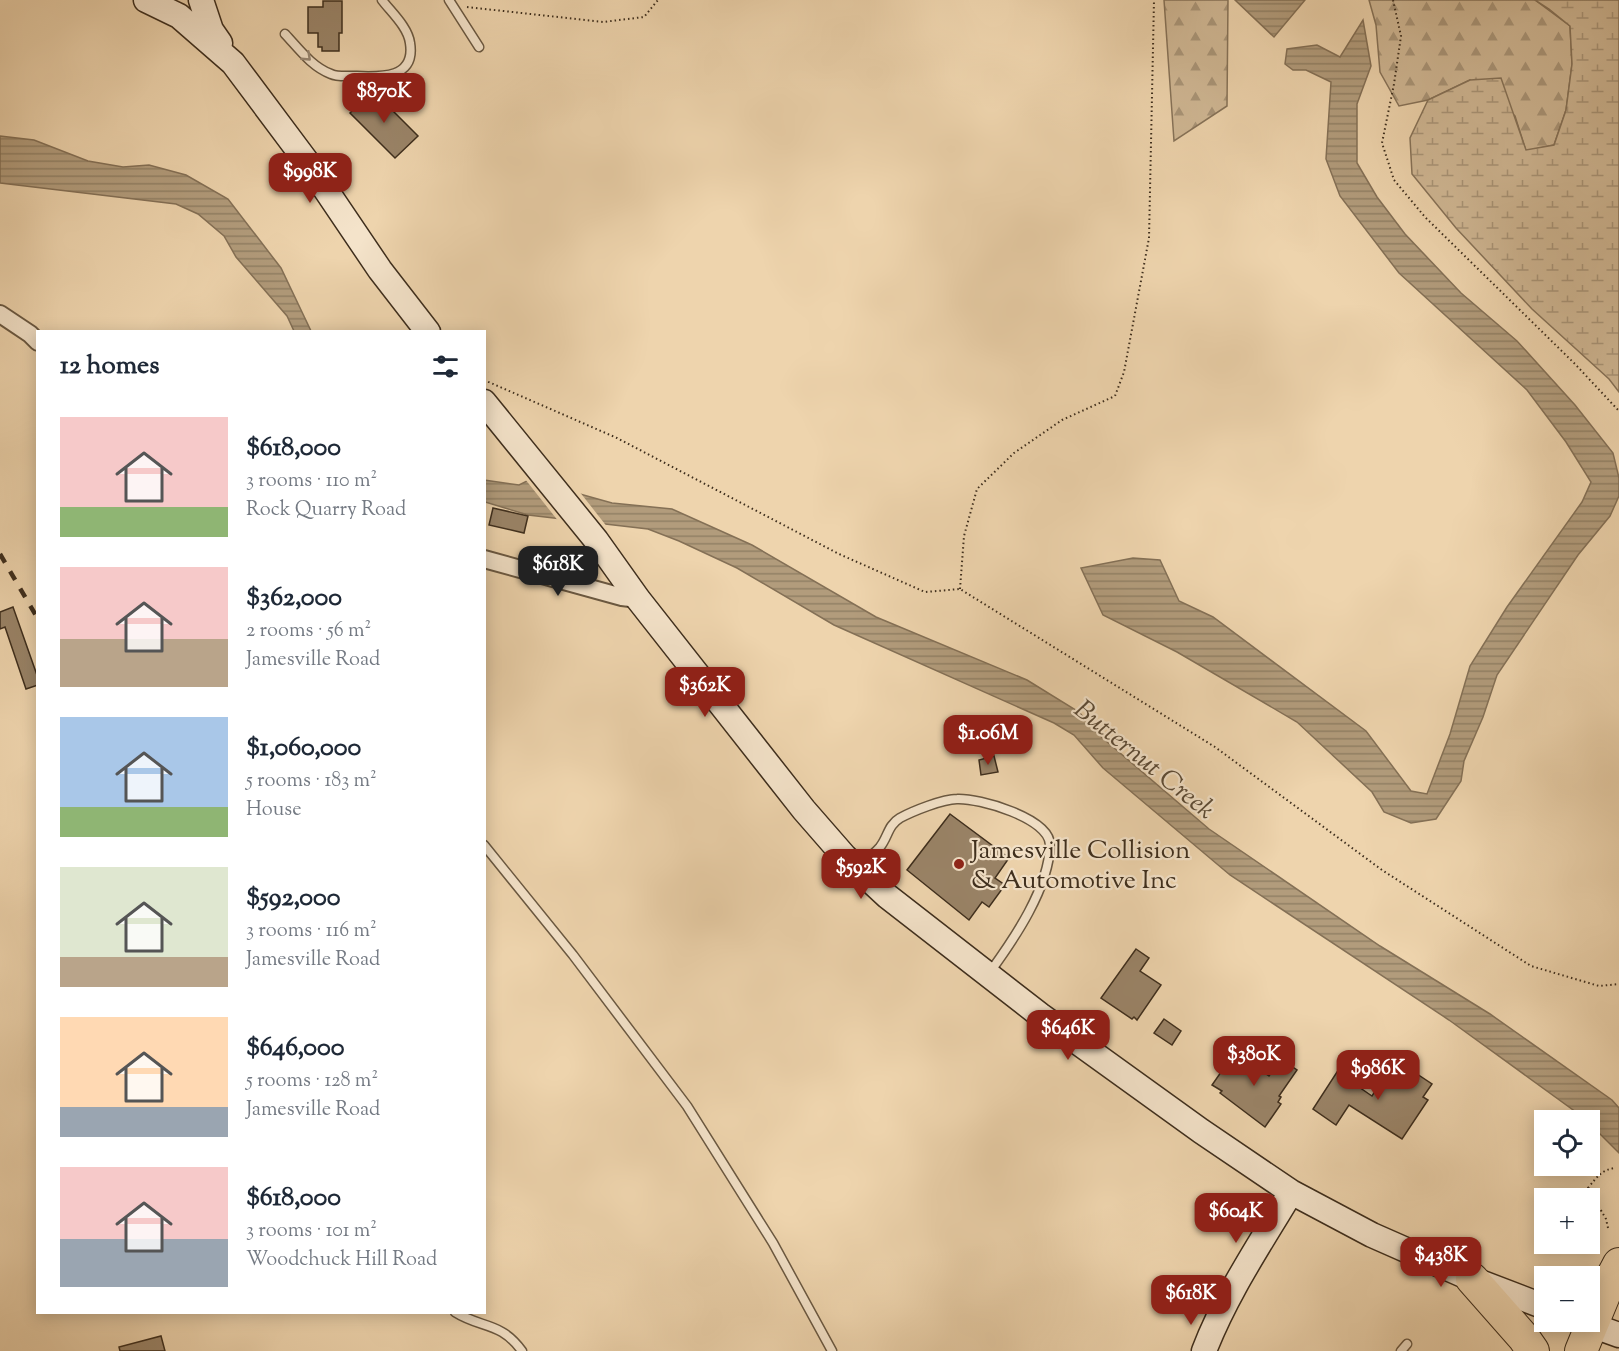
<!DOCTYPE html>
<html lang="en">
<head>
<meta charset="utf-8">
<style>
	:root { --surface:#fff; --page:#f2f2f3; --text:#1f2937; --muted:#747a83; --accent:#8f2418 }
	body { margin:0; font-family:"Sorts Mill Goudy",serif; background:var(--page); color:var(--text); height:100vh; display:flex; flex-direction:column; font-size:22px; white-space:nowrap }
	* { box-sizing:border-box; margin:0 }
	p { font-size:20px; color:var(--muted) }
	.icon { flex:none; width:33px; height:33px; fill:none; stroke:currentColor; stroke-width:2; stroke-linecap:round; stroke-linejoin:round }
	.map { position:relative; flex:1; overflow:hidden }
	.panel { position:absolute; left:36px; top:330px; width:450px; height:984px; display:flex; flex-direction:column; background:var(--surface); border-radius:0px; box-shadow:0 3px 15px #0003 }
	.panel>* { flex:none }
	.tools { position:absolute; left:1534px; top:1110px; display:grid; gap:12px }
	.tools a { display:grid; place-items:center; width:66px; height:66px; border-radius:0px; background:var(--surface); box-shadow:0 3px 15px #0003; font-size:30px }
	.price { position:absolute; translate:-50% -51px; padding:0 14px; border-radius:12px; background:var(--accent); color:#fff; font-size:20px; line-height:39px; filter:drop-shadow(0 2px 3px #0008) }
	.price::after { content:''; position:absolute; left:50%; top:36px; width:18px; height:14px; margin-left:-9px; background:inherit; clip-path:polygon(0 0,100% 0,50% 100%) }
	.price.selected { background:#222; color:#fff }
	ul { padding:0; list-style:none }
	li { display:flex; align-items:center; gap:18px; height:150px; padding:0 24px }
	li span { display:grid; place-items:center; flex:none; width:168px; height:120px; border-radius:0px; color:#555 }
	li>.icon { margin-inline-start:auto }
	span .icon { width:72px; height:72px; fill:#fffc; stroke-width:1 }
	li b { font-size:26px }
	h2 { display:flex; justify-content:space-between; align-items:center; height:72px; padding:0 24px; font-size:26px }
	.map>svg:first-child { display:block }
	.forest { fill:url(#forest-firs); stroke:#877359; stroke-width:1.5 }
	.wetland { fill:url(#wetland-marsh); stroke:#877359; stroke-width:1.5 }
	.water { fill:url(#water-rules); stroke:#847056; stroke-width:1.5 }
	.pier { fill:#eed4ad }
	.building { fill:#9a8468; stroke:#3e2e1d; stroke-width:1.5 }
	.lines { fill:none; stroke-linecap:round; stroke-linejoin:round }
	.lane-casing { stroke:#6a5841; stroke-width:11 }
	.street-casing { stroke:#6a5841; stroke-width:20 }
	.secondary-casing { stroke:#3e2e1d; stroke-width:27 }
	.highway-casing { stroke:#3e2e1d; stroke-width:34 }
	.path { stroke:#3e2e1d; stroke-width:2; stroke-dasharray:1.5 3; stroke-linecap:butt }
	.lane { stroke:#f4e3ca; stroke-width:8 }
	.street { stroke:#f4e3ca; stroke-width:16 }
	.secondary { stroke:#f4e3ca; stroke-width:24 }
	.highway { stroke:#eed4ad; stroke-width:32 }
	.rail { stroke:#3e2e1d; stroke-width:4.5; stroke-dasharray:10 10; stroke-linecap:butt }
	.oneway { stroke:#998874 }
	.poi-dot { fill:#8f2418; stroke:#f4e3ca; stroke-width:2 }
	.labels { text-anchor:middle; stroke-width:4.5; stroke-linejoin:round; paint-order:stroke }
	.poi-label { font-size:26px; fill:#3e2e1d; stroke:#f4e3ca; text-anchor:start }
	.water-label { font-size:27px; font-style:italic; fill:#5b4a35; stroke:#f4e3ca }
</style>
</head>
<body>
<div class="map">
<svg width="1619" height="1351" viewBox="0 0 1619 1351">
	<defs>
		<pattern id="forest-firs" width="22" height="20" patternUnits="userSpaceOnUse" patternTransform="scale(1.5)"><rect width="22" height="20" fill="#d0b895"/><path d="M5 1l3.5 6h-7zM16 11l3.5 6h-7z" fill="#aa9679"/></pattern>
		<pattern id="wetland-marsh" width="20" height="14" patternUnits="userSpaceOnUse" patternTransform="scale(1.5)"><rect width="20" height="14" fill="#d0b895"/><path d="M1 5h8M5 5V1M11 12h8M15 12V8" fill="none" stroke="#aa9679"/></pattern>
		<pattern id="water-rules" width="6" height="5" patternUnits="userSpaceOnUse" patternTransform="scale(1.5)"><rect width="6" height="5" fill="#b29c7c"/><path d="M0 2.5h6" fill="none" stroke="#928065"/></pattern>
	</defs>
	<rect width="100%" height="100%" fill="#eed4ad"/>
	<filter id="stains"><feTurbulence type="fractalNoise" baseFrequency=".00333" numOctaves="4"/><feColorMatrix values="0 0 0 0 .2 0 0 0 0 .09 0 0 0 0 .02 0 0 0 .5 -.17"/></filter>
	<radialGradient id="worn" r=".72"><stop offset=".6" stop-color="#630" stop-opacity="0"/><stop offset="1" stop-color="#630" stop-opacity=".3"/></radialGradient>
	<!-- forest -->
	<path class="forest" d="M1164,0H1228L1227,106L1174,141Z
		M1369,0H1535L1570,26L1572,64L1566,110L1554,145L1526,151L1515,116L1470,80L1428,100L1399,106L1380,72L1376,25Z"/>
	<!-- wetland -->
	<path class="wetland" d="M1535,0H1619V392L1609,379L1532,309L1456,228L1412,174L1410,138L1428,100L1470,80L1501,78L1526,150L1554,145L1566,110L1572,64L1570,26L1549,9Z"/>
	<!-- water -->
	<path class="water" d="M1235,0H1305L1274,37Z
		M1363,20L1371,66L1357,104V163L1377,197L1405,234L1461,293L1517,341L1575,405L1613,453L1619,478V496L1610,516L1578,555L1497,675L1483,717L1464,761L1461,781L1436,819L1411,823L1384,812L1372,792L1297,722L1177,652L1103,615L1081,568L1133,558L1160,560L1179,601L1213,617L1366,731L1411,791L1427,794L1450,734L1470,666L1507,607L1582,502L1591,482L1566,442L1527,390L1399,273L1340,196L1326,159L1331,82L1306,70H1293L1285,64L1287,49L1317,45L1340,57Z
		M0,136L34,140L88,161L123,167L149,165L186,175L228,199L281,268L311,331H294L287,316L236,257L224,236L198,214L176,204L0,183Z
		M484,480L519,485L527,481L537,482L612,503L672,509L752,545L876,617L1027,680L1079,712L1099,735L1209,829L1380,946L1490,1014L1612,1100L1619,1108V1153L1590,1124V1120H1587L1449,1020L1230,875L1103,768L1074,735L1054,723L834,625L737,568L679,541L648,529L528,515L485,502Z"/>
	<!-- pier -->
	<path class="pier" d="M527,478L579,491L608,528L559,522L525,479Z"/>
	<!-- building -->
	<path class="building" d="M323,1H342V33H339V51H322V47H318V33H308V7H323Z
		M373,91L418,136L395,158L350,113Z
		M493,508L528,516L524,533L489,525Z
		M13,607L38,678V685L26,689L5,627L0,629V612Z
		M994,756L998,772L981,775L979,760Z
		M950,814L1009,858L995,878L1005,885L989,907L982,902L969,920L907,870Z
		M1136,949L1149,958L1140,971L1161,985L1137,1020L1134,1017L1132,1019L1101,998Z
		M1164,1019L1181,1031L1172,1045L1154,1033Z
		M1235,1052L1269,1076L1281,1059L1297,1070L1279,1096L1281,1097L1278,1102L1281,1104L1265,1127L1220,1093L1222,1091L1212,1085Z
		M1408,1068L1432,1084L1423,1097L1428,1100L1402,1139L1349,1105L1336,1125L1313,1109L1337,1072L1372,1096L1387,1073L1399,1081Z
		M161,1336L165,1351H120L119,1347Z"/>
	<g class="lines">
		<!-- lane casing -->
		<g class="lane-casing">
			<path id="lane" d="M449,0L479,47
				M285,34C299,49 312,67 331,74C337,77 347,76 354,76C378,77 416,80 410,43C408,27 391,12 382,0
				M484,845L573,955L687,1106L773,1243L832,1351
				M859,865C866,860 874,854 880,847C888,837 888,825 900,818C913,811 943,799 957,799C979,798 1050,818 1050,845C1049,888 1014,939 990,972
				M455,1312C482,1329 500,1321 522,1351
				M1401,1351L1407,1344"/>
		</g>
		<!-- street casing -->
		<g class="street-casing">
			<path id="street" d="M0,314L30,334L38,342
				M484,559L622,597L638,599"/>
		</g>
		<!-- secondary casing -->
		<g class="secondary-casing">
			<path id="secondary" d="M146,0L179,16L233,63L307,162L380,270L428,332
				M201,0L211,30L220,43
				M484,402L596,540L638,599L804,810L845,857L887,896L1040,1015L1201,1131L1291,1192L1372,1235L1472,1279L1545,1307
				M1583,1322L1619,1335
				M1204,1351C1226,1294 1260,1244 1291,1192"/>
		</g>
		<!-- highway casing -->
		<g class="highway-casing">
			<path id="highway" d="M1472,1279L1524,1338L1533,1351
				M1581,1351L1609,1283L1619,1264"/>
		</g>
		<!-- path -->
		<path class="path" d="M1393,0L1401,36L1394,84L1382,143L1394,180L1425,217L1575,364L1619,411
			M467,7L603,22L644,17L658,0
			M484,380L617,438L839,554L925,592L960,589L1215,747L1382,870L1531,966L1599,986L1619,984
			M960,589L964,536L977,489L1014,453L1062,420L1115,396L1124,372L1149,238L1154,0
			M1608,1228L1606,1219L1588,1188C1597,1177 1602,1169 1616,1168"/>
		<!-- lane -->
		<use href="#lane" class="lane"/>
		<!-- street -->
		<use href="#street" class="street"/>
		<!-- secondary -->
		<use href="#secondary" class="secondary"/>
		<!-- highway -->
		<use href="#highway" class="highway"/>
		<!-- rail -->
		<path class="rail" d="M0,554L38,619"/>
	</g>
	<!-- one-way arrows -->
	<defs><path id="oneway-chevron" d="M-2-3.5L2.5 0L-2 3.5" fill="none" stroke-width="1.6" stroke-linecap="round" stroke-linejoin="round" transform="scale(1.5)"/></defs>
	<use class="oneway" href="#oneway-chevron" transform="translate(307 57) rotate(43)"/>
	<!-- markers -->
	<circle class="poi-dot" cx="959" cy="864" r="6"/>
	<g class="labels">
		<!-- poi labels -->
		<g class="poi-label">
			<text x="971" y="858">Jamesville Collision<tspan x="971" dy="30">&amp; Automotive Inc</tspan></text>
		</g>
		<!-- water labels -->
		<g class="water-label">
			<text transform="translate(1145 759) rotate(39)" y="9">Butternut Creek</text>
		</g>
	</g>
	<rect width="100%" height="100%" filter="url(#stains)"/>
	<rect width="100%" height="100%" fill="url(#worn)"/>
</svg>
<div class="tools">
<a><svg class="icon" aria-label="locate" viewBox="0 0 24 24"><circle cx="12" cy="12" r="6"/><path d="M12 2v4M12 18v4M2 12h4M18 12h4"/></svg></a>
<a>+</a>
<a>−</a>
</div>
<b class="price" style="left:384px;top:124px">$870K</b>
<b class="price" style="left:310px;top:204px">$998K</b>
<b class="price selected" style="left:558px;top:597px">$618K</b>
<b class="price" style="left:705px;top:718px">$362K</b>
<b class="price" style="left:988px;top:766px">$1.06M</b>
<b class="price" style="left:861px;top:900px">$592K</b>
<b class="price" style="left:1068px;top:1061px">$646K</b>
<b class="price" style="left:1254px;top:1087px">$380K</b>
<b class="price" style="left:1378px;top:1101px">$986K</b>
<b class="price" style="left:1236px;top:1244px">$604K</b>
<b class="price" style="left:1441px;top:1288px">$438K</b>
<b class="price" style="left:1191px;top:1326px">$618K</b>
<section class="panel">
<h2>12 homes<svg class="icon" aria-label="filters" viewBox="0 0 24 24"><path d="M4 7h16M4 17h16"/><circle cx="9" cy="7" r="2"/><circle cx="15" cy="17" r="2"/></svg></h2>
<ul>
<li><span style="background:linear-gradient(#f6c9c9 75%,#8fb573 0)"><svg class="icon" aria-label="home" viewBox="0 0 24 24"><path d="M3 11l9-7 9 7M6 9v11h12V9"/></svg></span><div><b>$618,000</b><p>3 rooms · 110 m²</p><p>Rock Quarry Road</p></div></li>
<li><span style="background:linear-gradient(#f6c9c9 60%,#b9a48a 0)"><svg class="icon" aria-label="home" viewBox="0 0 24 24"><path d="M3 11l9-7 9 7M6 9v11h12V9"/></svg></span><div><b>$362,000</b><p>2 rooms · 56 m²</p><p>Jamesville Road</p></div></li>
<li><span style="background:linear-gradient(#a9c7e8 75%,#8fb573 0)"><svg class="icon" aria-label="home" viewBox="0 0 24 24"><path d="M3 11l9-7 9 7M6 9v11h12V9"/></svg></span><div><b>$1,060,000</b><p>5 rooms · 183 m²</p><p>House</p></div></li>
<li><span style="background:linear-gradient(#dfe7d0 75%,#b9a48a 0)"><svg class="icon" aria-label="home" viewBox="0 0 24 24"><path d="M3 11l9-7 9 7M6 9v11h12V9"/></svg></span><div><b>$592,000</b><p>3 rooms · 116 m²</p><p>Jamesville Road</p></div></li>
<li><span style="background:linear-gradient(#ffd9b3 75%,#9aa5b1 0)"><svg class="icon" aria-label="home" viewBox="0 0 24 24"><path d="M3 11l9-7 9 7M6 9v11h12V9"/></svg></span><div><b>$646,000</b><p>5 rooms · 128 m²</p><p>Jamesville Road</p></div></li>
<li><span style="background:linear-gradient(#f6c9c9 60%,#9aa5b1 0)"><svg class="icon" aria-label="home" viewBox="0 0 24 24"><path d="M3 11l9-7 9 7M6 9v11h12V9"/></svg></span><div><b>$618,000</b><p>3 rooms · 101 m²</p><p>Woodchuck Hill Road</p></div></li>
</ul>
</section>
</div>
</body>
</html>
